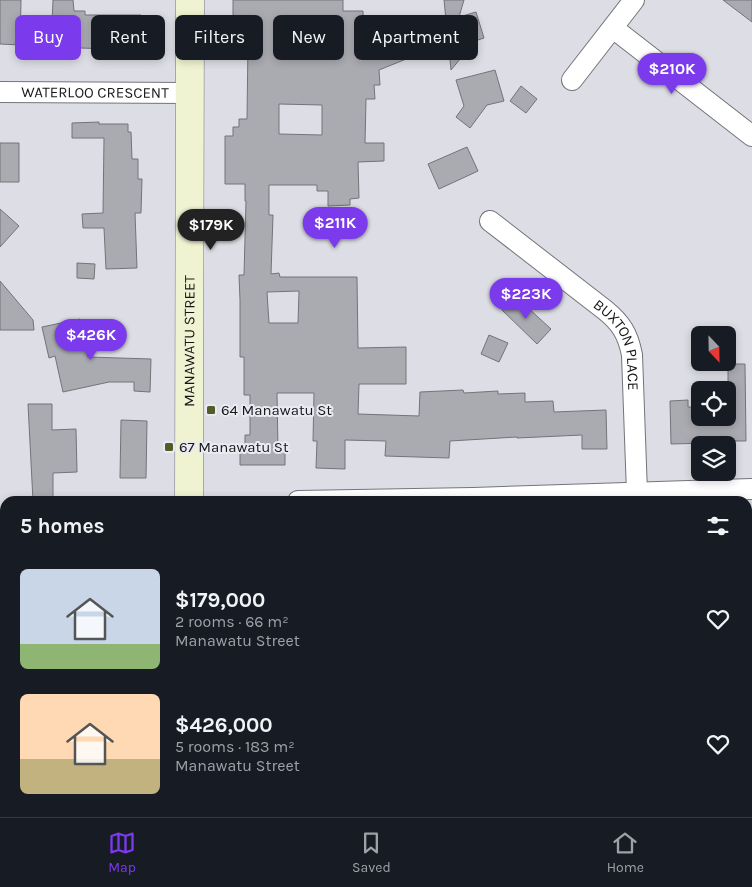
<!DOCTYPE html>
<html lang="en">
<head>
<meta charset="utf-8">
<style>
	:root { --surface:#171b24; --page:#20242c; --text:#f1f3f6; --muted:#9ea1a6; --line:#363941; --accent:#7c3aed }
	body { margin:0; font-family:Karla,sans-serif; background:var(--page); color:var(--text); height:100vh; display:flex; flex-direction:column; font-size:19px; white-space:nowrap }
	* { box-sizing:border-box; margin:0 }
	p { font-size:16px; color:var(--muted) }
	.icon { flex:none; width:28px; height:28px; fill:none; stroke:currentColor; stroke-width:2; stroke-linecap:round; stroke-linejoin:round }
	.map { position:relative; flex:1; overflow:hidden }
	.side { position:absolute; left:0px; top:496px; width:752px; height:321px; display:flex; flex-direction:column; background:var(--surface); border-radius:15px 15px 0 0; box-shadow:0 2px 8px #0003 }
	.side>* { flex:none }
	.top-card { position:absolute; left:15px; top:15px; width:500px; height:45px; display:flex; gap:10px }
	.needle { width:32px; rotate:158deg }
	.buttons { position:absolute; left:691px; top:326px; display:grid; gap:10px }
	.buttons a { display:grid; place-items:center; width:45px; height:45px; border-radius:8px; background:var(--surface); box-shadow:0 2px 8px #0003; font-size:25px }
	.price { position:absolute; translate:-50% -42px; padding:0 11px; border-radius:18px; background:var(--accent); color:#fff; font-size:16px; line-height:32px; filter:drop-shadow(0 1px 2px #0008) }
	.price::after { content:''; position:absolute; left:50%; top:30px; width:15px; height:11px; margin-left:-8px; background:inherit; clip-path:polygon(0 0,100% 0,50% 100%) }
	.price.selected { background:#222; color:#fff }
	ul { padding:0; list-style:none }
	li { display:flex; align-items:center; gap:15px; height:125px; padding:0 20px }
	li span { display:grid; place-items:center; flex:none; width:140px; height:100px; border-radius:8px; color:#555 }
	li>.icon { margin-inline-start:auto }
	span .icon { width:60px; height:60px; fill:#fffc; stroke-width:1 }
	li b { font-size:21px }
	h2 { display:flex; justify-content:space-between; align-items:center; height:60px; padding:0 20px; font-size:21px }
	.tag { padding:0 18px; border-radius:8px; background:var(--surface); box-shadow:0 2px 8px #0003; font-size:18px; line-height:45px }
	.tag.selected { background:var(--accent); color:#fff }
	.tabs { display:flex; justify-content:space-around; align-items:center; height:70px; border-top:1px solid var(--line); background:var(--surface); font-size:14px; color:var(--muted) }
	.tabs a { display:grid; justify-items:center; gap:2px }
	.tabs .selected { color:var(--accent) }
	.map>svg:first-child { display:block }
	.building { fill:#aaabb1; stroke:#73747a; fill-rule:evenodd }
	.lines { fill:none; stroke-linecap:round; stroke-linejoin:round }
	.street-casing { stroke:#74757b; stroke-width:22 }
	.secondary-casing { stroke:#74757b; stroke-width:29 }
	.street { stroke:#fff; stroke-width:20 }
	.secondary { stroke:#eff3d2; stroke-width:28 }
	.poi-dot { fill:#545a28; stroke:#eaebf2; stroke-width:2 }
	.labels { text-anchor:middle; stroke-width:4; stroke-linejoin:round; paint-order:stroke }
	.street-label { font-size:15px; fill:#17171a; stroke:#eaebf2 }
	.poi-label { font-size:15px; fill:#17171a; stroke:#eaebf2; text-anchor:start }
</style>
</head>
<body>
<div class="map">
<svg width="752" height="817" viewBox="0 0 752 817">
	<rect width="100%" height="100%" fill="#dddee5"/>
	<!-- building -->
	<path class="building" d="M0,0H21L20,45L0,44Z
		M53,0H73L74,11H85V15H141V35H133L132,51H111V49L51,47Z
		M233,0H343V11H363L364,51L399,37L394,24L412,16L426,51L379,70L380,85H374L375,99H366L365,143H384V161L358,162L359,198L350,199V205L328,206V191H317V185H269V215H273L271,274L279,273L280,277H357L358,348L406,347V384H359L358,414L419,416L420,392L463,390L464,393L498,391V394L525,393V402L553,401L554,412L606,410L607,449H582V435L517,438V437L450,441L449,458L385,456L386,441L345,440V469L316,468L317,441H313L314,393H277L278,451H285V465H240V451H245V435H250V395H244V357H240V300L239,275H244L246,201H245V184H225V136H233V127H239V119H247L248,42H228L229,21H233ZM279,104L322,105V135L279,134ZM299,291L298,323H269L267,292Z
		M444,0H464L459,17L476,12L484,38L475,41L451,70Z
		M723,0H752V22Z
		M495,70L504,101L487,105L470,128L456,117L464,106L456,80Z
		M521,86L537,99L526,113L510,101Z
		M99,122V124H128V132H131L132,159H138V179H142L141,213H135L137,268L106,269L104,228H83L82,214L103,213L104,138H72V123Z
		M0,143H19V182H0Z
		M467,147L478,171L439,189L428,164Z
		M0,209L19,226L0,247Z
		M77,263L95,264L94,279L77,278Z
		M0,281L33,320L34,330H0Z
		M515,296L551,329L537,344L502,310Z
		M80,319L88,357L151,359L150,392L134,391V382H109L63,392L55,356L49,358L42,327Z
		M489,335L508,343L499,362L481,354Z
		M728,364H745L746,441H710V443L671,444L670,401L688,400V407H700V418H728Z
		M28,404H52V430L76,429L77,472L53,473V501H33Z
		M121,420L147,421L146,478H120Z"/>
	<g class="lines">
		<!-- street casing -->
		<g class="street-casing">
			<g id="street">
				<path d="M613,28L752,136"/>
				<path d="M572,80L634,0"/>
				<path id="s1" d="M0,92L190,93"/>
				<path id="s2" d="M490,221L605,310C621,323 628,334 632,355L637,493"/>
				<path d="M298,501L473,498L752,489"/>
				<path d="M490,812V817"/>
			</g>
		</g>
		<!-- secondary casing -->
		<g class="secondary-casing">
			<g id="secondary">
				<path id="s3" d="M189,501L190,0"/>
				<path d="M189,817V812"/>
			</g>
		</g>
		<!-- street -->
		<use href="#street" class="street"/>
		<!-- secondary -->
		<use href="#secondary" class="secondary"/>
	</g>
	<!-- markers -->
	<g class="poi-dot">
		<rect x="206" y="405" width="10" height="10" rx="2.5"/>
		<rect x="164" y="442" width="10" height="10" rx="2.5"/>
	</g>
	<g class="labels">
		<!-- street labels -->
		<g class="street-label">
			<text dy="5" stroke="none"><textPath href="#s1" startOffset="95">WATERLOO CRESCENT</textPath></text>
			<text dy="5" stroke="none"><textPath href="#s3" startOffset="160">MANAWATU STREET</textPath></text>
			<text dy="5" stroke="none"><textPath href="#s2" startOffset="184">BUXTON PLACE</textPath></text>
		</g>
		<!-- poi labels -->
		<g class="poi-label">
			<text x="221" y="415">64 Manawatu St</text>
			<text x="179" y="452">67 Manawatu St</text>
		</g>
	</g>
</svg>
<div class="buttons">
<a><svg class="needle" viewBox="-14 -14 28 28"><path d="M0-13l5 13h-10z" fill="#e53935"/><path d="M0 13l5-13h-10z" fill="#9ea1a6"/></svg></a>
<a><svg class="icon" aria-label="locate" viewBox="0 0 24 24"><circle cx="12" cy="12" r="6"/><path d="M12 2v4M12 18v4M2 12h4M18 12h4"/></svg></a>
<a><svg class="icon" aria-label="layers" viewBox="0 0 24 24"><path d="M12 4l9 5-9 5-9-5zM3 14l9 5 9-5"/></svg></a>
</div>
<b class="price" style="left:672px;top:95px">$210K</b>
<b class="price" style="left:335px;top:249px">$211K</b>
<b class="price selected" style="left:211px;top:251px">$179K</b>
<b class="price" style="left:526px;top:320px">$223K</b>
<b class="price" style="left:91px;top:361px">$426K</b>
<div class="top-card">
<a class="tag selected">Buy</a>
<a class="tag">Rent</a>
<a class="tag">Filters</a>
<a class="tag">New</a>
<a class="tag">Apartment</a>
</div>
<section class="side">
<h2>5 homes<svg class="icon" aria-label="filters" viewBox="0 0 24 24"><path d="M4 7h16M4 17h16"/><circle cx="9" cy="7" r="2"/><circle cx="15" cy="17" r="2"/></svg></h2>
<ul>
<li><span style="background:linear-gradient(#c9d6e8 75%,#8fb573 0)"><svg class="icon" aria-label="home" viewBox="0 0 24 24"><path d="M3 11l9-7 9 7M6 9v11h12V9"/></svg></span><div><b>$179,000</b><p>2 rooms · 66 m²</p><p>Manawatu Street</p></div><svg class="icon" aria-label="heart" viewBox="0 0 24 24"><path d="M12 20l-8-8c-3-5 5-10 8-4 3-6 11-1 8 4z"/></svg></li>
<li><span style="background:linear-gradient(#ffd9b3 65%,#c2b280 0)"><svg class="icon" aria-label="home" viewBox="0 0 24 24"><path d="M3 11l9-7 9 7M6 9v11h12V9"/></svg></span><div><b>$426,000</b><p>5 rooms · 183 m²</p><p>Manawatu Street</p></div><svg class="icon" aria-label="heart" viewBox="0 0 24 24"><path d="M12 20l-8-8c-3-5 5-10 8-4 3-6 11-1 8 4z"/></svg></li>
</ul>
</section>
</div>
<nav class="tabs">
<a class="selected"><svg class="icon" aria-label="map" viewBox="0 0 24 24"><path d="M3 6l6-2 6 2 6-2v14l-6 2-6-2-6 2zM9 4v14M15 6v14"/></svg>Map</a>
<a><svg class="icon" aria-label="saved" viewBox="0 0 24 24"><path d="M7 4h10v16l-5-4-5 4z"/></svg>Saved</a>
<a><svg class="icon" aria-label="home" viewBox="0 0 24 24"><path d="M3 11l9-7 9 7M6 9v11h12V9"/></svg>Home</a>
</nav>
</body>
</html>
